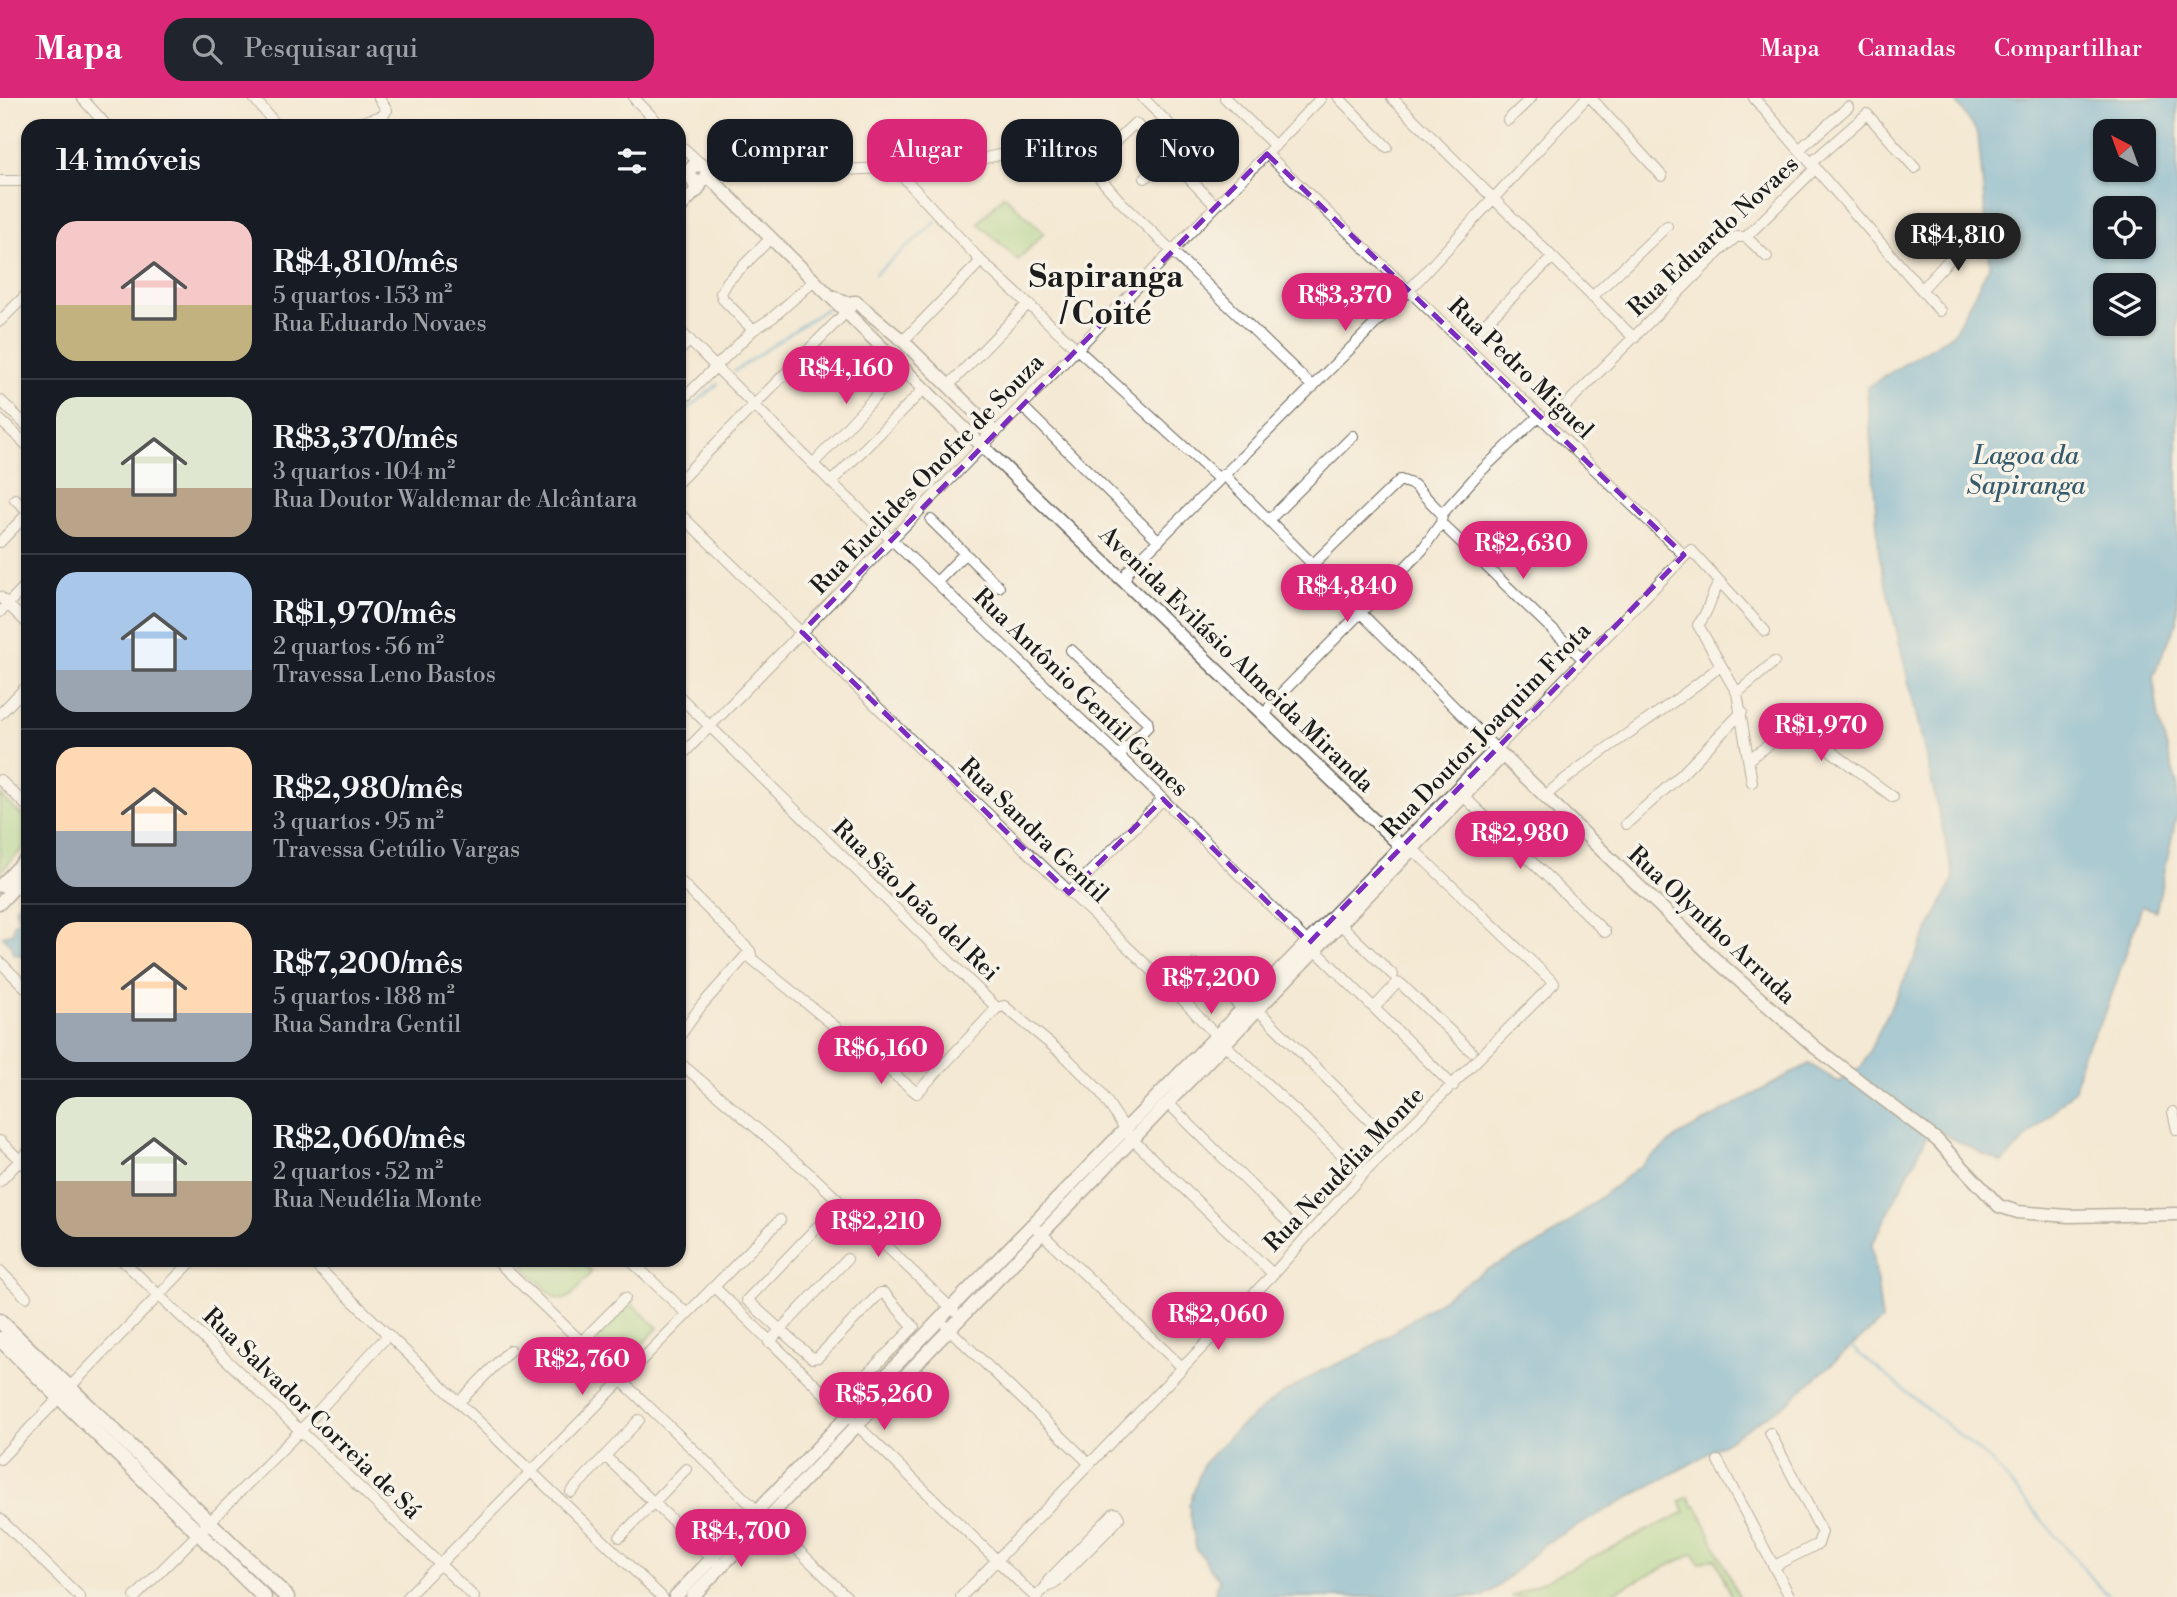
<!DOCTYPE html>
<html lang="pt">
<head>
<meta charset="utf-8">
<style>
	:root { --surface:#171b24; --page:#20242c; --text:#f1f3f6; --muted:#9ea1a6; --line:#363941; --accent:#db2777 }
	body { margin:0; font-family:"Libre Bodoni",serif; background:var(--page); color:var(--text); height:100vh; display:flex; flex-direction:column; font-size:26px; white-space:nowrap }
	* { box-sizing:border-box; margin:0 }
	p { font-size:23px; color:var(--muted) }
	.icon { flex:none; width:38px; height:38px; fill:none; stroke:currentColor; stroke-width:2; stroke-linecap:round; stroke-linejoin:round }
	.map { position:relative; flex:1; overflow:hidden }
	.details { position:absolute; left:21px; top:21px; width:665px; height:1148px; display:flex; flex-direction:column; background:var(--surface); border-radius:21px; box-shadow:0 2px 5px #0004 }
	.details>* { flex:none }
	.hud { position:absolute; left:707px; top:21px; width:665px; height:63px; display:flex; gap:14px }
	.needle { width:46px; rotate:319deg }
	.controls { position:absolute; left:2093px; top:21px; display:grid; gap:14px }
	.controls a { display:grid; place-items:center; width:63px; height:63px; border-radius:14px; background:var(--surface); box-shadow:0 2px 5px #0004; font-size:35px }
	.price { position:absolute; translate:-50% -60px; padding:0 16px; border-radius:24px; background:var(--accent); color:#fff; font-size:23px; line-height:46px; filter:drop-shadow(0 2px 4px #0008) }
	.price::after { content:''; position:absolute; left:50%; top:42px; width:21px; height:16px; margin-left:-10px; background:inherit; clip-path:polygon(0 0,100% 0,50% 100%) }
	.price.active { background:#222; color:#fff }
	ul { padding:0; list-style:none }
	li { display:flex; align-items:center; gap:21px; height:175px; padding:0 35px }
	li+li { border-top:2px solid var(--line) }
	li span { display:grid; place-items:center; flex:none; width:196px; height:140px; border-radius:21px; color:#555 }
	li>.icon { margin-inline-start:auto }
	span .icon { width:84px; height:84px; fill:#fffc; stroke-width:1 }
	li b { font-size:30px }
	h2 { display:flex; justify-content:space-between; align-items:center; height:84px; padding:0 35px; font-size:30px }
	.chip { padding:0 24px; border-radius:21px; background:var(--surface); box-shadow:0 2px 5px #0004; font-size:24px; line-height:63px }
	.chip.active { background:var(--accent); color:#fff }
	header { display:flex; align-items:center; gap:42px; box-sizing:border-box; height:98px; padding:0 35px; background:var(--accent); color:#fff }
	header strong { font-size:33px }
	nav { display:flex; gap:38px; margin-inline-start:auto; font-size:24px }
	.search { width:490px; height:63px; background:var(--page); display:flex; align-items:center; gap:18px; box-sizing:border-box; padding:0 24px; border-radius:21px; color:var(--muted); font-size:26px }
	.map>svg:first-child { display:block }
	.green { fill:#9dd384; stroke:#5c7850; stroke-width:2 }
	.water { fill:#55a5cf; stroke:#386076; stroke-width:2; fill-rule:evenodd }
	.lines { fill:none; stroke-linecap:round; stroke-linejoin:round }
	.stream { stroke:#55a5cf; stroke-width:2.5 }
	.minor-casing { stroke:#68645c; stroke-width:12 }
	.tertiary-casing { stroke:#68645c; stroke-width:15 }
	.secondary-casing { stroke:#68645c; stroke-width:17 }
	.minor { stroke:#fff; stroke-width:10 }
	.tertiary { stroke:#fff; stroke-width:12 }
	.secondary { stroke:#fff; stroke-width:14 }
	.marked { fill:none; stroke:#7b2cbf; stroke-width:5; stroke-dasharray:14 9; stroke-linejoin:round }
	.labels { text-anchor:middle; stroke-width:7; stroke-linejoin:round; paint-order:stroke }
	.street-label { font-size:24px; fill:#1c1c1c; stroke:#f7f3e8 }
	.water-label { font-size:26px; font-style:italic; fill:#365a6d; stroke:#f7f3e8 }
	.district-label { font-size:32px; font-weight:bold; fill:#1c1c1c; stroke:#f7f3e8 }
</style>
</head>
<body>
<header>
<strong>Mapa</strong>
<div class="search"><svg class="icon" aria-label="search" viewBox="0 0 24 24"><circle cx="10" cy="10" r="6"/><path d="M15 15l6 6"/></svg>Pesquisar aqui</div>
<nav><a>Mapa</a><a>Camadas</a><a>Compartilhar</a></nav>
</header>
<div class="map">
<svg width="2177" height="1499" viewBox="0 0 2177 1499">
	<rect width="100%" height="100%" fill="#f7f3e8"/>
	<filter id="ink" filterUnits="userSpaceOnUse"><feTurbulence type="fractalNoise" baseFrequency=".0143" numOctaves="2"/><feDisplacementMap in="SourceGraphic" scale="14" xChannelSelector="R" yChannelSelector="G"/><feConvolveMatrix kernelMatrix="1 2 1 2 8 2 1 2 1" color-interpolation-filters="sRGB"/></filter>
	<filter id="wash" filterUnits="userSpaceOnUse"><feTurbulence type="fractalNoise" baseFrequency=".00686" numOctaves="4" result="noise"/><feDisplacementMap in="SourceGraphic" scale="28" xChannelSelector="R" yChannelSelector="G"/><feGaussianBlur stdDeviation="1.57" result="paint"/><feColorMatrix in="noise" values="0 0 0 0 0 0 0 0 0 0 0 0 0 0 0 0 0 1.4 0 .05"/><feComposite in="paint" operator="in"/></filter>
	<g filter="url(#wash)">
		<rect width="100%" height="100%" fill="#f4e9d4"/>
		<!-- green -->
		<path class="green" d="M1004,97L1044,135L1018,162L978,125Z
			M0,697L28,723V745L0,774Z
			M522,1162H582L592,1174L571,1198L563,1202L555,1200L527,1172Z
			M629,1203L658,1230L621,1268L593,1240Z
			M1689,1399L1694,1409L1697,1408L1739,1499H1732L1715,1460L1699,1465L1694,1455L1603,1499H1511L1685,1414L1680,1403Z"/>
		<!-- water -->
		<path class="water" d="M1954,0H2177V524L2153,578L2159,622L2177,687V716L2156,813L2142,808L2105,916L2082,957L2075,991L2002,1065L1931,1030L1872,1147L1882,1222L1787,1305L1694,1364L1544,1446L1499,1488L1483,1499H1213L1219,1482L1196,1450L1189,1408L1203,1366L1237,1331L1276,1300L1319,1274L1362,1255L1484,1173L1545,1143L1678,1038L1809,966L1839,984L1862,968L1954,780L1879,456L1867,289L1953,236L1990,167L1978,36ZM2105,33H2144V72H2105ZM2105,110H2144V149H2105ZM2105,187H2144V226H2105Z
			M28,793V863H26L21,857L13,856L11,847L2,838L13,835L14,825L20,823L15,810Z"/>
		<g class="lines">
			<!-- stream -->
			<path class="stream" d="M875,176L936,124
				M735,273L827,210
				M679,318L718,286
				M1850,1248L1991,1363L2098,1487L2111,1499"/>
		</g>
	</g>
	<g filter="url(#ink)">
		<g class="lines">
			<!-- minor casing -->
			<g class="minor-casing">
				<path id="minor" d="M82,0L107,28
					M254,0L277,28
					M634,0L661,28
					M1143,0L1194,51L1209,40
					M1225,0L1275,48
					M1339,0L1387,49
					M1392,0L1634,240
					M1591,0L1662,78
					M1754,0L1940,213
					M1508,22L1531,0
					M348,28L382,18L387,12L379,0
					M1110,44L1114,45L1135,25L1216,108
					M679,46L702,67
					M1801,50L1848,9
					M1164,54L1180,38
					M1267,56L1684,457
					M1812,64L1867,16L1915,70
					M895,70L981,163L1219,381
					M707,74L841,72L953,67L1050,46L1066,48L1076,53L1120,103L1313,289
					M1145,80L1168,59
					M0,83H28
					M1746,139L1767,159
					M1922,191L1949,162L1961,136
					M1592,199L1667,128
					M0,223L28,195
					M1479,231L1552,160
					M679,232L831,384L1119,658L1453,988
					M753,232L723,201L721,195L728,183L771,140
					M903,243L981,163
					M679,253L690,242
					M948,288L1027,207
					M0,302L28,329
					M679,305L753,232L772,220L815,182
					M1022,308L1159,443
					M0,322L28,348
					M1548,325L1722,151L1736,139H1746L1816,70
					M813,366L902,270
					M1223,376L1496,651L1691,452L1765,533
					M679,383L851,209
					M831,384L924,291
					M15,401L28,413
					M679,415L944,674L1183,902L1224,946L1363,1076
					M931,422L999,489
					M1269,422L1353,338
					M1441,425L1584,562
					M0,444L28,415
					M1311,468L1400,382L1414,387L1442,416
					M1125,481L1128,473L1410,191L1586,0
					M937,484L965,455
					M1720,484C1708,501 1711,511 1698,527L1737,595L1752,684
					M0,499L28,526
					M0,514L28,485
					M1071,552L1147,623L1148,628L1119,658
					M1737,595L1774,564
					M679,598L997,910L1004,908L1065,958L1099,992L1132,1041L1273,1176
					M0,616L24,591
					M1265,617L1272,605L1422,452L1441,425L1442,416L1478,376L1540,317
					M679,660L1321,0
					M1749,661L1788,633L1800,630L1893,699
					M0,682L28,709
					M1459,694L1605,834
					M1544,699C1599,650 1665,615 1721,567
					M1626,726L1681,677L1742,614
					M679,782L750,853L752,861L917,995L997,910
					M1069,795L1163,701
					M1341,827L1393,877
					M0,864L28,892
					M1195,866L1242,910
					M1374,910L1397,885L1401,886L1471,953
					M1258,912L1383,1036
					M679,939L701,908L750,853
					M679,964L817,1082L954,1213
					M1168,1005L1292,1128
					M2173,1014L2177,1032
					M0,1043L28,1070
					M0,1083L28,1054
					M817,1129L747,1202L812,1260L818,1259L880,1195H884L914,1229L860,1283
					M1038,1132L1182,1269
					M122,1162L474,1499
					M310,1162L662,1499
					M496,1162L847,1499
					M630,1162L687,1216
					M0,1173L26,1199
					M714,1189L1035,1499
					M946,1228L1090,1366
					M581,1244L625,1200
					M769,1244L847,1161
					M460,1303L510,1252
					M1770,1335L1822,1434L1818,1446L1774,1468
					M605,1358L721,1469
					M0,1361L193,1162
					M1718,1363L1790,1499
					M571,1394L639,1322
					M0,1421L80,1499
					M620,1439L686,1371
					M701,1449L735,1415
					M135,1499L300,1333L388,1237
					M407,1499L780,1122
					M961,1499L1273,1176L1363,1076L1554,885L1417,755H1409
					M1036,1499L1046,1489L1054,1486L1114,1426L1119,1420L1117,1416L1114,1415L1048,1483L1046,1489"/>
			</g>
			<!-- tertiary casing -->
			<g class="tertiary-casing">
				<path id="tertiary" d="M707,77L974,340L1406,753
					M694,83L702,84L707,79L706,71L702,67L693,68L689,73L697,93
					M679,111L700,88
					M834,199L845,205L856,204L903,243L990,329L985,347
					M0,788L28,759
					M0,805L28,775
					M675,1499L939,1222L1496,651L1716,862L1816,950L1937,1042L1999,1108L2018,1114L2068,1118L2177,1116
					M692,1499C961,1218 1232,939 1502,658"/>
			</g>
			<!-- secondary casing -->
			<g class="secondary-casing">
				<path id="secondary" d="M0,1223L287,1499
					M0,1241L264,1499"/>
			</g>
			<!-- minor -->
			<use href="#minor" class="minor"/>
			<!-- tertiary -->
			<use href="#tertiary" class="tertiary"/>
			<!-- secondary -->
			<use href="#secondary" class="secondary"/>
		</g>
	</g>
	<!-- marked area -->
	<path d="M0 0H2177V1499H0ZM1267,56L1684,457L1309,845L1163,701L1069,795L802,534Z" fill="#f4e9d4" fill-opacity=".55" fill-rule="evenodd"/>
	<path class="marked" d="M1267,56L1684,457L1309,845L1163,701L1069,795L802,534Z"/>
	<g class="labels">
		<!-- street labels -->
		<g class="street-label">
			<text transform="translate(1713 138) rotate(-43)" y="8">Rua Eduardo Novaes</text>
			<text transform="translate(1521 270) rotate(44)" y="8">Rua Pedro Miguel</text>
			<text transform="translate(927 376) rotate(-46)" y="8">Rua Euclides Onofre de Souza</text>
			<text transform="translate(1237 561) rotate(44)" y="8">Avenida Evilásio Almeida Miranda</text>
			<text transform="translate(1081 594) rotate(44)" y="8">Rua Antônio Gentil Gomes</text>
			<text transform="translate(1486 632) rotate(-46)" y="8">Rua Doutor Joaquim Frota</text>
			<text transform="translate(1034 732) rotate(44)" y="8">Rua Sandra Gentil</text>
			<text transform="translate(916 802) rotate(44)" y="8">Rua São João del Rei</text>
			<text transform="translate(1712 827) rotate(43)" y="8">Rua Olyntho Arruda</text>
			<text transform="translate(1344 1071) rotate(-46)" y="8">Rua Neudélia Monte</text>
			<text transform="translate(312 1315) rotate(44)" y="8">Rua Salvador Correia de Sá</text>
		</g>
		<!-- water labels -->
		<g class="water-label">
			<text x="2026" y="366">Lagoa da<tspan x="2026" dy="30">Sapiranga</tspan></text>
		</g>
		<!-- district labels -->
		<g class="district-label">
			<text x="1106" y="189">Sapiranga<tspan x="1106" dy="37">/ Coité</tspan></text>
		</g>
	</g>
</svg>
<div class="controls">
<a><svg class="needle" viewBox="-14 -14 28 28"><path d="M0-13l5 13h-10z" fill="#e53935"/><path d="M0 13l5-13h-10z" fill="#9ea1a6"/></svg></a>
<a><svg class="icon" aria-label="locate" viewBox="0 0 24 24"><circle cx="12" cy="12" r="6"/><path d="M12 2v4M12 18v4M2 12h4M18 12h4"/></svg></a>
<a><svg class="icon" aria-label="layers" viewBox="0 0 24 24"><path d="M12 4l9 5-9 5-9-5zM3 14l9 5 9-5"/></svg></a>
</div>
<b class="price active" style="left:1958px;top:175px">R$4,810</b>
<b class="price" style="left:1345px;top:235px">R$3,370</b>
<b class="price" style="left:846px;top:308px">R$4,160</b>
<b class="price" style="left:1523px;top:483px">R$2,630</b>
<b class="price" style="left:1347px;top:526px">R$4,840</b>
<b class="price" style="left:1821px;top:665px">R$1,970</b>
<b class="price" style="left:1520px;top:773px">R$2,980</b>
<b class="price" style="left:1211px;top:918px">R$7,200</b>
<b class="price" style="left:881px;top:988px">R$6,160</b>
<b class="price" style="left:878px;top:1161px">R$2,210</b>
<b class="price" style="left:1218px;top:1254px">R$2,060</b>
<b class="price" style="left:582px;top:1299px">R$2,760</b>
<b class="price" style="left:884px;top:1334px">R$5,260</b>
<b class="price" style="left:741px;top:1471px">R$4,700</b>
<div class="hud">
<a class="chip">Comprar</a>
<a class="chip active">Alugar</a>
<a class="chip">Filtros</a>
<a class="chip">Novo</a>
</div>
<section class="details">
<h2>14 imóveis<svg class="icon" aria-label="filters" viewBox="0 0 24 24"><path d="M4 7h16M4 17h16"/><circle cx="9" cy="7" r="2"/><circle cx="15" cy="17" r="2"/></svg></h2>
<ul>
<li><span style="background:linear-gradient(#f6c9c9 60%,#c2b280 0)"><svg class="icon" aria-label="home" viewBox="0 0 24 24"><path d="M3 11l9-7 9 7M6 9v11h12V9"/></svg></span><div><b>R$4,810/mês</b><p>5 quartos · 153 m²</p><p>Rua Eduardo Novaes</p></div></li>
<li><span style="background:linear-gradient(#dfe7d0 65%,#b9a48a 0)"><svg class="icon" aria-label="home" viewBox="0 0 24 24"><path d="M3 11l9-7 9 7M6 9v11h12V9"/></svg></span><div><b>R$3,370/mês</b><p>3 quartos · 104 m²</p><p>Rua Doutor Waldemar de Alcântara</p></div></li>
<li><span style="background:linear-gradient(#a9c7e8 70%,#9aa5b1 0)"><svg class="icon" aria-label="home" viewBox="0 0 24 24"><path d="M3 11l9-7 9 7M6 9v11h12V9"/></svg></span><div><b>R$1,970/mês</b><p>2 quartos · 56 m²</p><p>Travessa Leno Bastos</p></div></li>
<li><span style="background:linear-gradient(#ffd9b3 60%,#9aa5b1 0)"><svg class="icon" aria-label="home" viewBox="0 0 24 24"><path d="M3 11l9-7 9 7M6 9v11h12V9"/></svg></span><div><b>R$2,980/mês</b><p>3 quartos · 95 m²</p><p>Travessa Getúlio Vargas</p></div></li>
<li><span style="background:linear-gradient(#ffd9b3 65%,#9aa5b1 0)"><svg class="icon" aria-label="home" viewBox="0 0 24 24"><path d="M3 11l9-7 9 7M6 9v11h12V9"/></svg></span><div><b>R$7,200/mês</b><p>5 quartos · 188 m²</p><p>Rua Sandra Gentil</p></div></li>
<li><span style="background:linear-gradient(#dfe7d0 60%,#b9a48a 0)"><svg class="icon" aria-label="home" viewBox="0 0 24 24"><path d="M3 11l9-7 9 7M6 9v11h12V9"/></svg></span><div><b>R$2,060/mês</b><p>2 quartos · 52 m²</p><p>Rua Neudélia Monte</p></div></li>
</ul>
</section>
</div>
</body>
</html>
